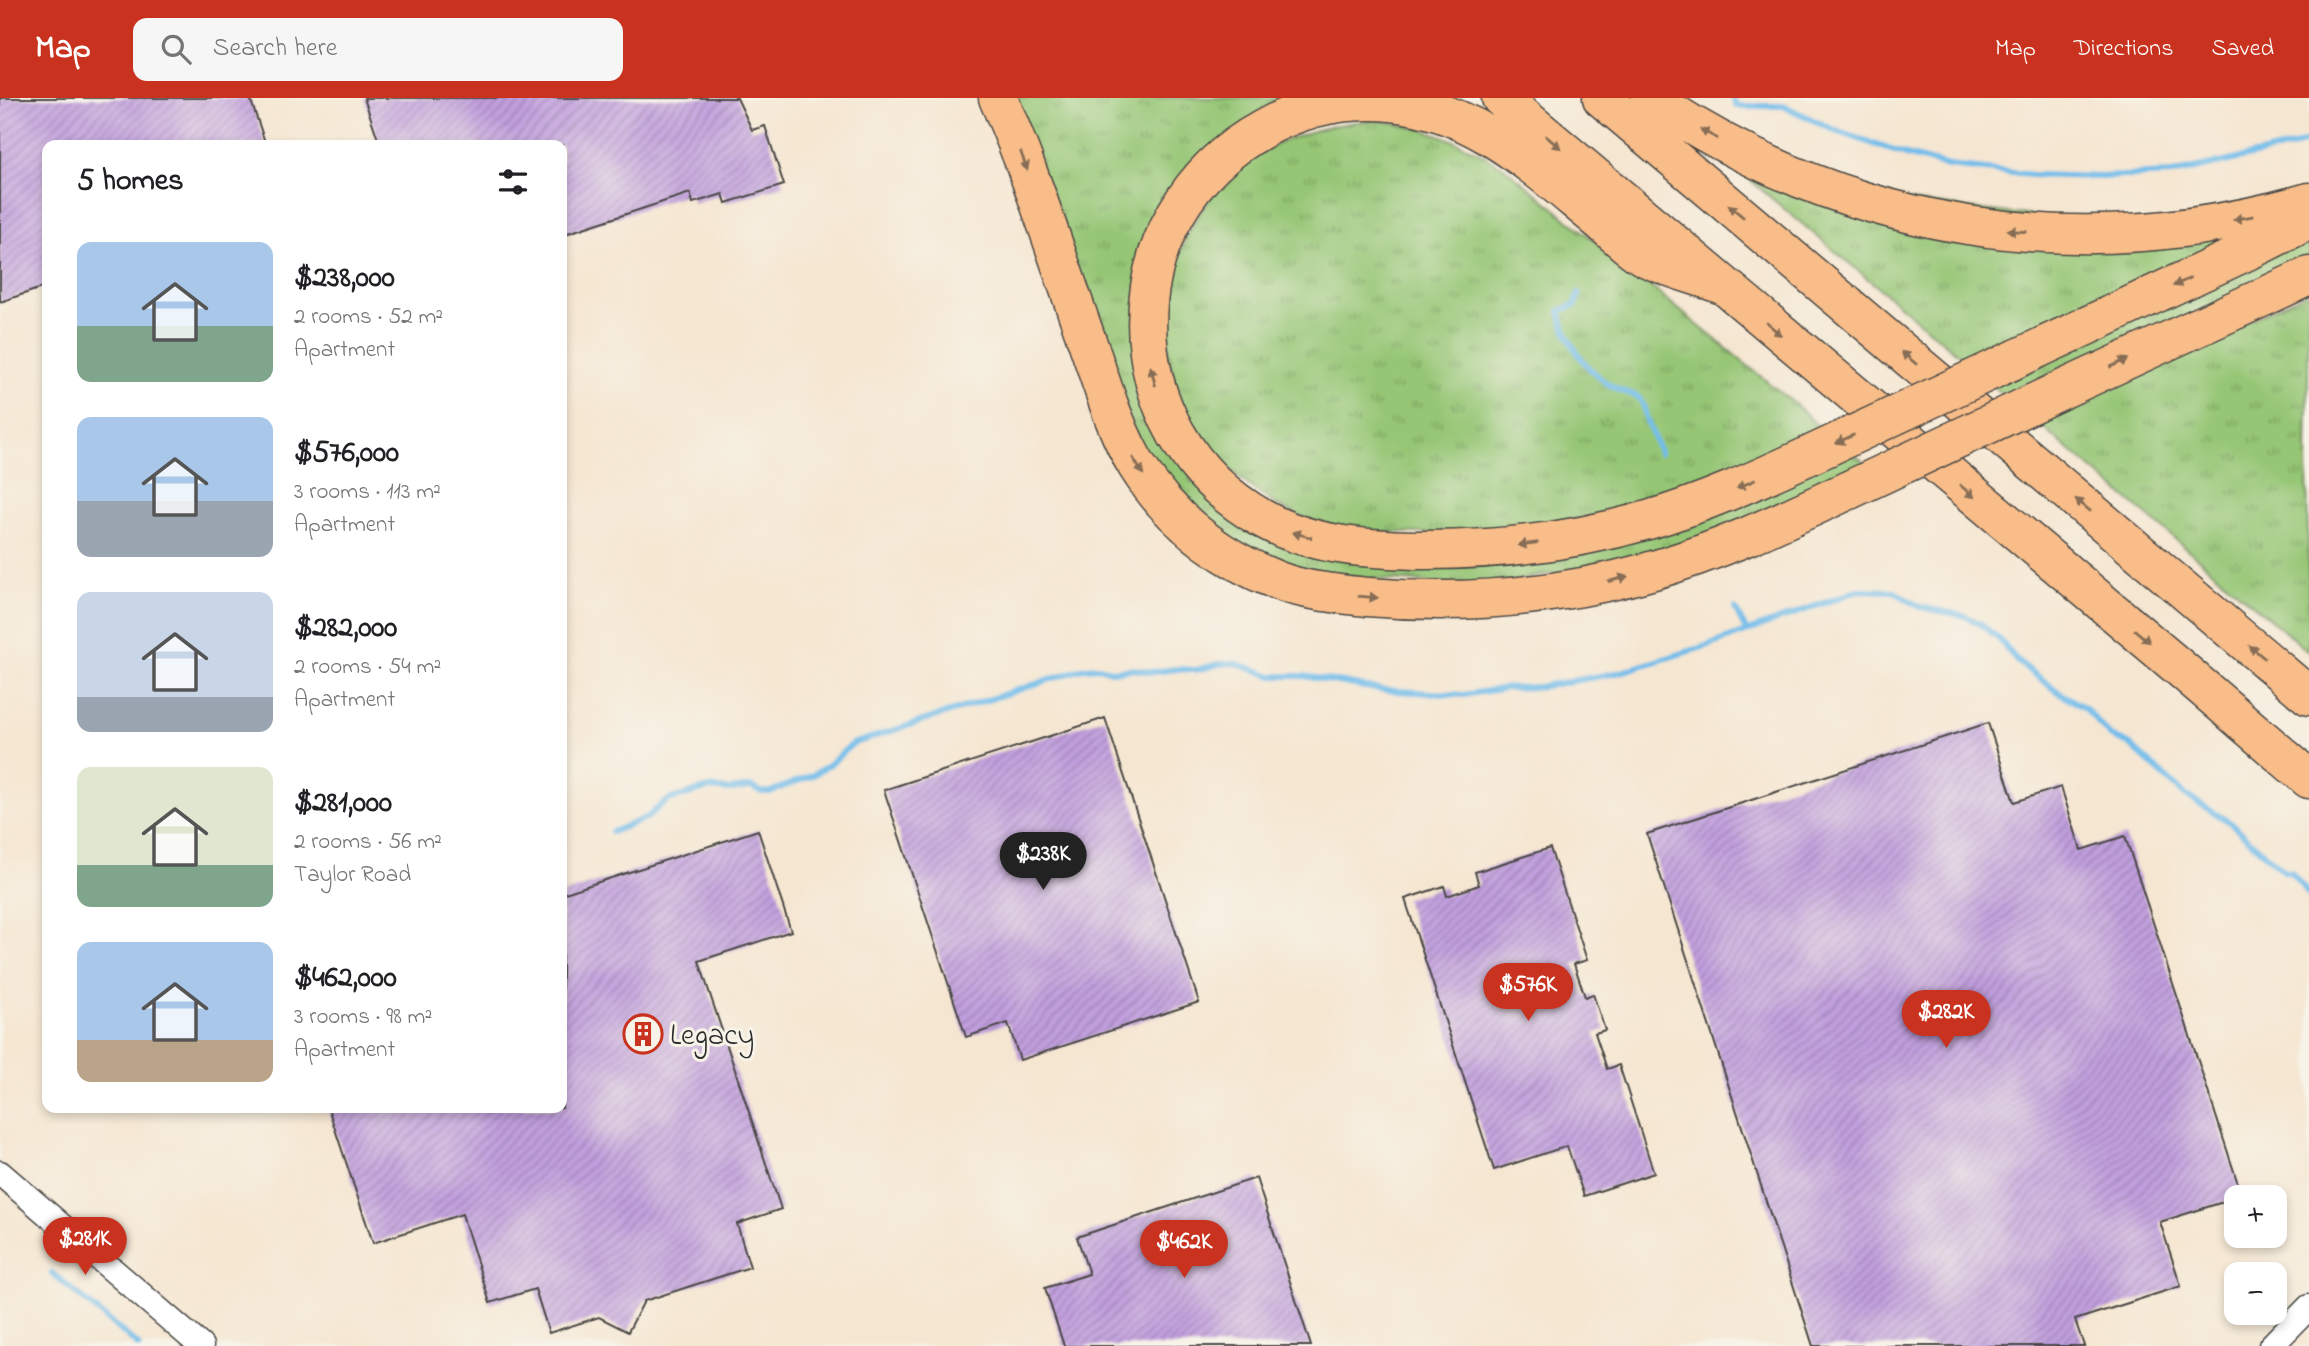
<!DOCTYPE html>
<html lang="en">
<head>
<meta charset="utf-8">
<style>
	:root { --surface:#fff; --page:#f6f6f6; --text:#202124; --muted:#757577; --accent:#c8321e }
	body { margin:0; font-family:"Indie Flower",sans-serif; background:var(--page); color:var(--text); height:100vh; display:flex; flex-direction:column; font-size:26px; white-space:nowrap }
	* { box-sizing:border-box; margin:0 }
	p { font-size:23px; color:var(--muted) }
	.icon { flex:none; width:38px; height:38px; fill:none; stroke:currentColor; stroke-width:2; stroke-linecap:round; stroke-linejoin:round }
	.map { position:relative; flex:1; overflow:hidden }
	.panel { position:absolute; left:42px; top:42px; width:525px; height:973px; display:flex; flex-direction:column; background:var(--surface); border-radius:14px; box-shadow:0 4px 10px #0003 }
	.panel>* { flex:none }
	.tools { position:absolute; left:2224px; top:1087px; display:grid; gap:14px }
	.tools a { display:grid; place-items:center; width:63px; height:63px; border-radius:14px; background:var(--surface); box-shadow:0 4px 10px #0003; font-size:35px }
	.price { position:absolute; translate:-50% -60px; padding:0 16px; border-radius:24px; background:var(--accent); color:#fff; font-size:23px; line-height:46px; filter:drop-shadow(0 2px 4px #0008) }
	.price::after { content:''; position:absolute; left:50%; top:42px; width:21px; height:16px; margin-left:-10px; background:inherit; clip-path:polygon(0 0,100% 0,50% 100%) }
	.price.active { background:#222; color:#fff }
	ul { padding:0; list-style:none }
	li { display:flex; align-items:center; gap:21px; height:175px; padding:0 35px }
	li span { display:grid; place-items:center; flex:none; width:196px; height:140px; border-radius:14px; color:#555 }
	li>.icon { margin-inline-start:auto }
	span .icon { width:84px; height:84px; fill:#fffc; stroke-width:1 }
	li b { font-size:30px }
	h2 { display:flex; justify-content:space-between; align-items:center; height:84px; padding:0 35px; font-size:30px }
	header { display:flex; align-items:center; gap:42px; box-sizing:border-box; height:98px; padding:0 35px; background:var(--accent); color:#fff }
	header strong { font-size:33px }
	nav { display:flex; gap:38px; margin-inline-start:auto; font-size:24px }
	.search { width:490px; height:63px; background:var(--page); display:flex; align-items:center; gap:18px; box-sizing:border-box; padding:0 24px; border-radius:14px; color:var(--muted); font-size:26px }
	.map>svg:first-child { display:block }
	.grass { fill:url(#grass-tufts); stroke:#607850; stroke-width:2 }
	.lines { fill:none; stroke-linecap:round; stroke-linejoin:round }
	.stream { stroke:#70bcea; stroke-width:6 }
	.building { fill:url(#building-hatch) }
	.street-casing { stroke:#494744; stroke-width:27 }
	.highway-casing { stroke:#494744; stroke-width:41 }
	.street { stroke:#fff; stroke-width:24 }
	.highway { stroke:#f8bd89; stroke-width:38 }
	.highway-bridge-casing { stroke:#494744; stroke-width:41; stroke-linecap:butt }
	.highway-bridge { stroke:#f8bd89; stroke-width:38 }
	.oneway { fill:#876d55 }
	.labels { text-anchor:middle; stroke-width:6; stroke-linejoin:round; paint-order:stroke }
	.poi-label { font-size:30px; fill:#2b2b2b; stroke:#f7f3e8; text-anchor:start }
</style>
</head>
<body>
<header>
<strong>Map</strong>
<div class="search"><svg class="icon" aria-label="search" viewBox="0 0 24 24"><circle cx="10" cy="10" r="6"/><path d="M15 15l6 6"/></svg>Search here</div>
<nav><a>Map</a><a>Directions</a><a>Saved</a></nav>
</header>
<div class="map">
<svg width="2309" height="1248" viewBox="0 0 2309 1248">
	<defs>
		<pattern id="grass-tufts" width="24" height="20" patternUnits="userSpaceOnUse" patternTransform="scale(1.75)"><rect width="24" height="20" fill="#95c675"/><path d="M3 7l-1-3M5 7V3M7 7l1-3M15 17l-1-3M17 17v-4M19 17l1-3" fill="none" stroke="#7aa160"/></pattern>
		<pattern id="building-hatch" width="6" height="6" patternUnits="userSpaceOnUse" patternTransform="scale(1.75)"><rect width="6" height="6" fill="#c19fde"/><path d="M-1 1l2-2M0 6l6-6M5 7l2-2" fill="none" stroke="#9d82b4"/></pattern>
	</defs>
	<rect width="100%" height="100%" fill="#f7f3e8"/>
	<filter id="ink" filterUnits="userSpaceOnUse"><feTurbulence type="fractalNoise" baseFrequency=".0143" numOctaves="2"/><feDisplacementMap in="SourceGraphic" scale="14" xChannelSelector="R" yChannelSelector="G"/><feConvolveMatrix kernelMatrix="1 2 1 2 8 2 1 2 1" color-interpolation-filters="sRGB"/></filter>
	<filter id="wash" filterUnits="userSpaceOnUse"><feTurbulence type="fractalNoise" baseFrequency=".00686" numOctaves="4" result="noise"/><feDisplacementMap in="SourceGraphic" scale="28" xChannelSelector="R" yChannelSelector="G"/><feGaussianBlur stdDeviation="1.57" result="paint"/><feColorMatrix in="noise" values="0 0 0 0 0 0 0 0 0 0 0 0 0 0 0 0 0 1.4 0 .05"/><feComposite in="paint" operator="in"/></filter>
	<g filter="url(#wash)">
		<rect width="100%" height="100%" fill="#f5e6d1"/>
		<!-- grass -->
		<path class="grass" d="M1011,0H1302L1149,137L1191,384L1424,467L1851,353L1870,369L1672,452L1484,489L1296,475L1214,437L1141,352Z
			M1376,22C1427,29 1462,43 1505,70L1796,307L1825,334C1761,363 1695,392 1627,411C1605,417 1582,419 1560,423C1535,427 1508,434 1483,436C1466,437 1449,435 1432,435C1389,435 1346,434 1305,420C1276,410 1247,388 1226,367C1211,351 1195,333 1186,313C1148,236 1167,141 1227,81C1265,43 1324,25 1376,22Z
			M1751,73L1776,87L2216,140L2221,149L1971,267L1745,78Z
			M2309,140V165L2011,304L1992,287Z
			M2309,194L2307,362L2309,554L2035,323Z"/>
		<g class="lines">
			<!-- stream -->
			<path class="stream" d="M1733,0L1736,8H1784L1836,33L1906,57L1948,68L2032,77L2100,79L2172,76L2294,48L2309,42
				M1579,196L1576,206L1560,213C1566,244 1588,277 1617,291C1625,295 1636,295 1641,303C1645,308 1644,313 1646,319C1649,330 1656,343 1659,355
				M1735,511L1746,532
				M612,734L648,719L662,706L671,701L702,692L710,690L729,692L751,689L762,694H770L813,677L830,666L852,646L1085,570L1099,569L1111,573L1132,571L1153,574L1176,571L1196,572L1219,566L1235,565L1273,578H1304L1382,592L1464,597L1505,590L1538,589L1617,575L1713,546L1859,492L1893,493L1920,509L1965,518L1981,526L2000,542L2017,563L2060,595L2085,610L2110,638L2129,646L2185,697L2231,725L2285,774H2291L2309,797
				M52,1175L139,1248"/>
		</g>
		<g id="blocks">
			<!-- building -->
			<path class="building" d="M0,0H250L266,47H47V188L0,204Z
				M364,0H737L752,32L765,28L784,87L726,105L723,96L693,105L690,95L562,137V47H380Z
				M1105,620L1199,904L1020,962L1008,925L966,939L884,692Z
				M1988,625L2014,704L2061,689L2081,752L2125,738L2242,1098L2160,1124L2181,1188L2075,1222L2084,1248H1813L1647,736Z
				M758,732L791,833L699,863L781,1111L737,1126L750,1169L644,1203L628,1234L599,1219L549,1235L535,1191L490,1205L462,1116L373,1145L328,1010H562V796Z
				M1550,750L1587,862L1574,866L1585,899L1593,896L1605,932L1595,935L1607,971L1619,967L1654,1075L1584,1098L1567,1048L1494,1072L1405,801L1444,788L1447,798L1479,787L1475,774Z
				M1256,1080L1311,1248H1064L1045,1190L1089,1176L1077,1139Z"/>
		</g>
	</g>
	<g filter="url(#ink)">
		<use href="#blocks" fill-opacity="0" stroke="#494744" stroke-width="2"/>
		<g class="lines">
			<!-- street casing -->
			<g class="street-casing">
				<path id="street" d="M0,1075L201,1248
					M2271,1248L2309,1209"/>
			</g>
			<!-- highway casing -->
			<g class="highway-casing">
				<path id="highway" d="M998,0C1033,79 1058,162 1087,243C1102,285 1114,330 1137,368C1170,421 1219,459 1276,482C1304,493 1337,496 1368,499C1461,507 1557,499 1647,474C1718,454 1783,423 1849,392
					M1501,0L2180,570L2309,681
					M1602,0L2309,598
					M1650,0C1849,134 2078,170 2309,104
					M1722,187C1699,178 1661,168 1641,157C1626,148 1612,133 1599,122C1535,70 1478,13 1392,4C1347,0 1302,9 1263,31C1108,116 1109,335 1263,421C1309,447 1364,451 1416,452C1494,453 1572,444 1648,422C1703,406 1756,382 1808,358
					M2018,260L2260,147L2309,122
					M2057,294L2309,178"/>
			</g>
			<!-- street -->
			<use href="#street" class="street"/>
			<!-- highway -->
			<use href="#highway" class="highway"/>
			<!-- highway-bridge casing -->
			<g class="highway-bridge-casing">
				<path id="highway-bridge" d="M1808,358L2018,260
					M1849,392L2057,294"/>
			</g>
			<!-- highway-bridge -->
			<use href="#highway-bridge" class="highway-bridge"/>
		</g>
		<!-- one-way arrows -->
		<defs><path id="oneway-solid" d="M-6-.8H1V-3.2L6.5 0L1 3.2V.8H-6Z" transform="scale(1.75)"/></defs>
		<g class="oneway">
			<use href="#oneway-solid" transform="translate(1709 36) rotate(-151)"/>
			<use href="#oneway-solid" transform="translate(1553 44) rotate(40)"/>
			<use href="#oneway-solid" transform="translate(1024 63) rotate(70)"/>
			<use href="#oneway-solid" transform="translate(1736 113) rotate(-140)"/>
			<use href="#oneway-solid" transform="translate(2243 120) rotate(169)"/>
			<use href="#oneway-solid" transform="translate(2017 133) rotate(-175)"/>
			<use href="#oneway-solid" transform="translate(2182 184) rotate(155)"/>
			<use href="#oneway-solid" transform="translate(1774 231) rotate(40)"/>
			<use href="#oneway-solid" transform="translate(1909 260) rotate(-140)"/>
			<use href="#oneway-solid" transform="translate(2119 265) rotate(-25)"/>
			<use href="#oneway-solid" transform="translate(1153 278) rotate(-104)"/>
			<use href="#oneway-solid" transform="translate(1845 341) rotate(155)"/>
			<use href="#oneway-solid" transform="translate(1138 368) rotate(58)"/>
			<use href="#oneway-solid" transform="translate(1746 386) rotate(156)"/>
			<use href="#oneway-solid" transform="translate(1967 393) rotate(40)"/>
			<use href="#oneway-solid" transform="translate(2083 407) rotate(-140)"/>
			<use href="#oneway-solid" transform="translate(1302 437) rotate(-164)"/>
			<use href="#oneway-solid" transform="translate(1528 446) rotate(173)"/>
			<use href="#oneway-solid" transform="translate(1618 481) rotate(-14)"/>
			<use href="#oneway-solid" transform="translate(1368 499) rotate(5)"/>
			<use href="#oneway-solid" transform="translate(2142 538) rotate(40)"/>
			<use href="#oneway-solid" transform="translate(2257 554) rotate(-140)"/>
		</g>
	</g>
	<!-- icons -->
	<defs>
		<g id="building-ring" transform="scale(2.0125)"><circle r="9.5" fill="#f7f3e8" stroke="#c8321e" stroke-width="1.5"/><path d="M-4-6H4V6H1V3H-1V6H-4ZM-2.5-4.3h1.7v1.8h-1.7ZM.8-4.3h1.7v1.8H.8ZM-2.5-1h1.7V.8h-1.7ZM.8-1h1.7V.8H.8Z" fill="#c8321e"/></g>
	</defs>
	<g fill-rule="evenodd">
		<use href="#building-ring" x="643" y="936"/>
	</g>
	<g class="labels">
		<!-- poi labels -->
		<g class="poi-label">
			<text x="670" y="946">Legacy</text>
		</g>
	</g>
</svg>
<div class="tools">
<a>+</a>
<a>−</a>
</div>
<b class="price active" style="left:1043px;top:794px">$238K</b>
<b class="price" style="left:1528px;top:925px">$576K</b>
<b class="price" style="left:1946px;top:952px">$282K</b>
<b class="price" style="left:85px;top:1179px">$281K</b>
<b class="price" style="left:1184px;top:1182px">$462K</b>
<section class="panel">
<h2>5 homes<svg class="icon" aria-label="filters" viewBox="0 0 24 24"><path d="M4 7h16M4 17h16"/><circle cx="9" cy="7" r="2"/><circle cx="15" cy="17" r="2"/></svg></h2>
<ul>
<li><span style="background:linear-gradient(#a9c7e8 60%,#7fa58c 0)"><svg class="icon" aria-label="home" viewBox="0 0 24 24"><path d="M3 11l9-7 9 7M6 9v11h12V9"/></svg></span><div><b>$238,000</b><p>2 rooms · 52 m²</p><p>Apartment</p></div></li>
<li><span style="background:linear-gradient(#a9c7e8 60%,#9aa5b1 0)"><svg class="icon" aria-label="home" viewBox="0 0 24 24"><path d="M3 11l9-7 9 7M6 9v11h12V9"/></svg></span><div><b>$576,000</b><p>3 rooms · 113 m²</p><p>Apartment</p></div></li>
<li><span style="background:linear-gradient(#c9d6e8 75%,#9aa5b1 0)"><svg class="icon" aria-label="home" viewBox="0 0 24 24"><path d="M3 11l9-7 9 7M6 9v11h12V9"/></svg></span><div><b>$282,000</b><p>2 rooms · 54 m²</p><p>Apartment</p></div></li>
<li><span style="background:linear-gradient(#dfe7d0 70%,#7fa58c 0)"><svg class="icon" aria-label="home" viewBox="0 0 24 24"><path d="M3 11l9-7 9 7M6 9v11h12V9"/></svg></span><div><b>$281,000</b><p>2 rooms · 56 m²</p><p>Taylor Road</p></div></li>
<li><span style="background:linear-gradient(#a9c7e8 70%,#b9a48a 0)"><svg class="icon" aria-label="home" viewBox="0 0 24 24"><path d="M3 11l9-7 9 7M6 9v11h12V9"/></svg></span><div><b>$462,000</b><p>3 rooms · 98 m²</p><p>Apartment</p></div></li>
</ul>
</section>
</div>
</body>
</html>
